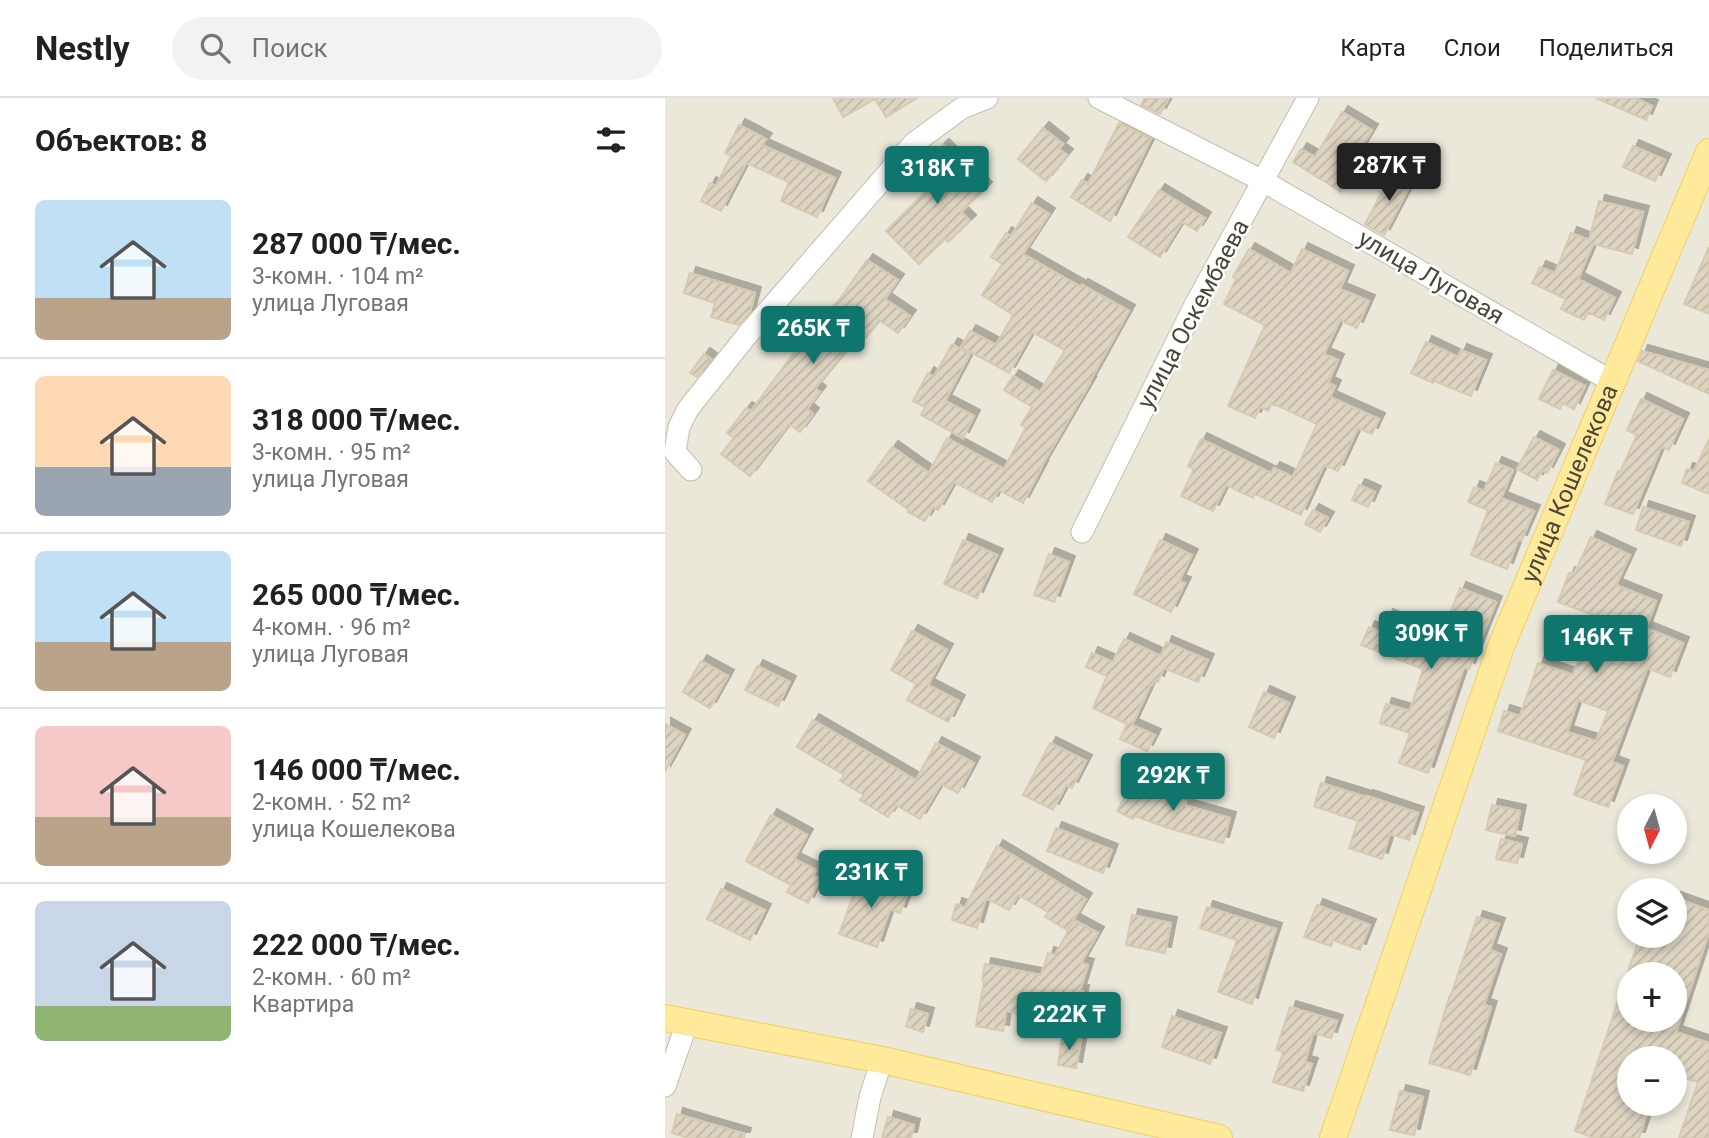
<!DOCTYPE html>
<html lang="ru">
<head>
<meta charset="utf-8">
<style>
	:root { --surface:#fff; --page:#f2f2f2; --text:#202124; --muted:#757577; --line:#e0e0e0; --accent:#0f766e }
	body { margin:0; font-family:Roboto,sans-serif; background:var(--page); color:var(--text); height:100vh; display:flex; flex-direction:column; font-size:26px; white-space:nowrap }
	* { box-sizing:border-box; margin:0 }
	p { font-size:23px; color:var(--muted) }
	.icon { flex:none; width:38px; height:38px; fill:none; stroke:currentColor; stroke-width:2; stroke-linecap:round; stroke-linejoin:round }
	.map { position:relative; flex:1; overflow:hidden }
	.sheet { display:flex; flex-direction:column; background:var(--surface); width:665px }
	.sheet>* { flex:none }
	.needle { width:46px; rotate:186deg }
	.fabs { position:absolute; left:952px; top:696px; display:grid; gap:14px }
	.fabs a { display:grid; place-items:center; width:70px; height:70px; border-radius:50%; background:var(--surface); box-shadow:0 4px 10px #0003; font-size:35px }
	.price { position:absolute; translate:-50% -60px; padding:0 16px; border-radius:7px; background:var(--accent); color:#fff; font-size:23px; line-height:46px; filter:drop-shadow(0 2px 4px #0008) }
	.price::after { content:''; position:absolute; left:50%; top:42px; width:21px; height:16px; margin-left:-10px; background:inherit; clip-path:polygon(0 0,100% 0,50% 100%) }
	.price.selected { background:#222; color:#fff }
	ul { padding:0; list-style:none }
	li { display:flex; align-items:center; gap:21px; height:175px; padding:0 35px }
	li+li { border-top:2px solid var(--line) }
	li span { display:grid; place-items:center; flex:none; width:196px; height:140px; border-radius:10px; color:#555 }
	li>.icon { margin-inline-start:auto }
	span .icon { width:84px; height:84px; fill:#fffc; stroke-width:1 }
	li b { font-size:30px }
	h2 { display:flex; justify-content:space-between; align-items:center; height:84px; padding:0 35px; font-size:30px }
	header { display:flex; align-items:center; gap:42px; box-sizing:border-box; height:98px; padding:0 35px; background:var(--surface); border-bottom:2px solid var(--line) }
	header strong { font-size:33px }
	nav { display:flex; gap:38px; margin-inline-start:auto; font-size:24px }
	.search { width:490px; height:63px; background:var(--page); display:flex; align-items:center; gap:18px; box-sizing:border-box; padding:0 24px; border-radius:38px; color:var(--muted); font-size:26px }
	main { display:flex; flex:1; min-height:0 }
	.map>svg:first-child { display:block }
	.residential { fill:#ebe7d9; fill-rule:evenodd }
	.building { fill:url(#building-hatch); stroke:#d6cab1; stroke-width:2; fill-rule:evenodd; filter:url(#shadow) }
	.lines { fill:none; stroke-linecap:round; stroke-linejoin:round }
	.minor-casing { stroke:#c4bdac; stroke-width:23 }
	.major-casing { stroke:#f0d05f; stroke-width:28 }
	.minor { stroke:#fff; stroke-width:21 }
	.major { stroke:#ffea9c; stroke-width:26 }
	.labels { text-anchor:middle; stroke-width:5; stroke-linejoin:round; paint-order:stroke }
	.street-label { font-size:24px; fill:#4c4637; stroke:#fff }
</style>
</head>
<body>
<header>
<strong>Nestly</strong>
<div class="search"><svg class="icon" aria-label="search" viewBox="0 0 24 24"><circle cx="10" cy="10" r="6"/><path d="M15 15l6 6"/></svg>Поиск</div>
<nav><a>Карта</a><a>Слои</a><a>Поделиться</a></nav>
</header>
<main>
<section class="sheet">
<h2>Объектов: 8<svg class="icon" aria-label="filters" viewBox="0 0 24 24"><path d="M4 7h16M4 17h16"/><circle cx="9" cy="7" r="2"/><circle cx="15" cy="17" r="2"/></svg></h2>
<ul>
<li><span style="background:linear-gradient(#bfe0f5 70%,#b9a48a 0)"><svg class="icon" aria-label="home" viewBox="0 0 24 24"><path d="M3 11l9-7 9 7M6 9v11h12V9"/></svg></span><div><b>287 000 ₸/мес.</b><p>3-комн. · 104 m²</p><p>улица Луговая</p></div></li>
<li><span style="background:linear-gradient(#ffd9b3 65%,#9aa5b1 0)"><svg class="icon" aria-label="home" viewBox="0 0 24 24"><path d="M3 11l9-7 9 7M6 9v11h12V9"/></svg></span><div><b>318 000 ₸/мес.</b><p>3-комн. · 95 m²</p><p>улица Луговая</p></div></li>
<li><span style="background:linear-gradient(#bfe0f5 65%,#b9a48a 0)"><svg class="icon" aria-label="home" viewBox="0 0 24 24"><path d="M3 11l9-7 9 7M6 9v11h12V9"/></svg></span><div><b>265 000 ₸/мес.</b><p>4-комн. · 96 m²</p><p>улица Луговая</p></div></li>
<li><span style="background:linear-gradient(#f6c9c9 65%,#b9a48a 0)"><svg class="icon" aria-label="home" viewBox="0 0 24 24"><path d="M3 11l9-7 9 7M6 9v11h12V9"/></svg></span><div><b>146 000 ₸/мес.</b><p>2-комн. · 52 m²</p><p>улица Кошелекова</p></div></li>
<li><span style="background:linear-gradient(#c9d6e8 75%,#8fb573 0)"><svg class="icon" aria-label="home" viewBox="0 0 24 24"><path d="M3 11l9-7 9 7M6 9v11h12V9"/></svg></span><div><b>222 000 ₸/мес.</b><p>2-комн. · 60 m²</p><p>Квартира</p></div></li>
</ul>
</section>
<div class="map">
<svg width="1044" height="1040" viewBox="0 0 1044 1040">
	<defs>
		<pattern id="building-hatch" width="6" height="6" patternUnits="userSpaceOnUse" patternTransform="scale(1.75)"><rect width="6" height="6" fill="#ddd4c2"/><path d="M-1 1l2-2M0 6l6-6M5 7l2-2" fill="none" stroke="#bfb7a7"/></pattern>
		<filter id="shadow"><feDropShadow dx="6" dy="-6" stdDeviation="0" flood-color="#0004"/></filter>
	</defs>
	<rect width="100%" height="100%" fill="#f7f4eb"/>
	<!-- residential -->
	<path class="residential" d="M0,0H1044V1040H0ZM964,709H1010V754H964ZM964,793H1010V838H964ZM964,877H1010V922H964ZM964,961H1010V1006H964Z"/>
	<!-- building -->
	<path class="building" d="M168,0H252L221,19L210,1L178,19Z
		M480,0H504L495,16L476,7Z
		M931,0H970L987,8L981,22Z
		M677,14L707,32L685,69L690,72L676,94L628,64L636,51L650,59Z
		M454,25L486,41L445,123L406,99L417,82L423,86Z
		M74,27L101,41L97,47L170,80L152,119L116,103L124,84L81,65L56,113L36,103L45,85L51,88L66,58L60,55Z
		M378,30L398,46L394,51L402,57L381,83L353,61Z
		M278,47L321,90L296,114L305,123L283,144L280,141L254,166L221,133L268,87L253,71Z
		M968,48L1000,62L990,83L958,69Z
		M728,73L748,82L719,137L700,126Z
		M494,92L540,120L532,133L517,124L495,159L463,139Z
		M934,103L978,114L967,156L928,146L913,181L950,200L939,222L923,214L919,222L896,211L901,201L867,185L875,169L890,175L906,135L924,142Z
		M367,105L384,116L358,156L416,189L417,187L464,213L424,285H425L376,369H377L358,405L334,392L327,404L289,384L273,412L268,409L260,423L243,414L244,412L203,383L227,349L264,375L282,340L339,371L361,329L356,327L367,309L339,292L348,278L375,294L400,252L367,234L344,275L296,249L305,233L331,247L348,217L317,197L337,166L326,159L341,135L346,138Z
		M1044,149V216L1019,206Z
		M584,151L626,175L637,151L683,173L675,191L704,203L692,230L675,222L659,256L673,262L663,285L670,288L665,299L714,321L707,336L693,330L673,373L659,367L636,417L590,396L588,400L561,387L548,413L516,398L529,371L523,368L536,341L606,375L609,370L628,379L652,326L607,305L603,313L595,309L590,320L563,308L600,227L559,206L571,181L568,179Z
		M202,162L233,182L220,201L245,218L233,235L214,222L189,252L185,248L150,290L155,294L142,311L148,316L135,334L124,326L85,378L56,356L69,340L62,335L81,310L86,313L131,252L169,207L170,208Z
		M25,175L90,195L85,214L74,227L46,219L50,205L19,195Z
		M761,244L793,259L796,252L821,262L806,298L769,283L768,285L746,275Z
		M287,246L305,256L280,303L309,318L298,340L256,317L260,309L248,303L263,275L269,279Z
		M977,253L1044,272V296L973,263Z
		M39,256L46,261L32,279L25,275Z
		M888,272L920,288L909,311L898,305L895,311L874,301Z
		M976,301L1018,321L1004,352L996,349L968,416L940,406L953,373L955,374L972,337L962,332Z
		M869,339L894,352L882,375L877,372L872,382L852,371Z
		M1044,341V396L1017,385L1022,371L1029,373Z
		M831,365L848,372L836,400L869,413L856,443L853,442L842,471L806,457L823,412L803,404L809,389L819,393Z
		M694,387L710,394L703,409L687,402Z
		M978,409L1024,424L1016,448L971,432Z
		M648,412L663,420L655,434L640,426Z
		M926,439L965,457L951,487L991,503L981,530L1018,545L1005,579L982,570L947,664L958,668L943,709L909,697L921,662L833,633L839,613L855,618L873,565L908,577L919,547L925,549L936,520L893,504L904,475L909,476ZM913,602L943,613L931,643L902,634Z
		M298,442L332,457L312,500L279,486Z
		M495,442L527,457L514,483L520,485L506,514L469,496Z
		M384,456L404,464L389,504L369,497Z
		M795,490L831,504L804,571L799,569L763,675L734,665L745,635L715,625L721,606L745,613L758,571L696,547L704,529L715,534L722,517L776,538Z
		M247,533L282,552L263,587L294,603L283,624L242,602L251,586L226,572Z
		M459,541L496,558L501,544L543,562L533,584L499,570L493,584L490,582L487,587L486,586L467,627L490,637L482,653L455,641L462,626L428,610L442,578L421,569L427,555L448,564Z
		M36,563L63,578L45,610L18,594Z
		M92,568L125,584L113,608L80,592Z
		M599,594L624,605L609,640L584,629Z
		M148,622L251,682L271,645L309,665L293,695L276,686L255,721L231,707L223,719L195,702L199,697L175,683L179,677L132,649Z
		M0,626L20,637L0,673Z
		M385,645L421,663L407,690L401,687L388,712L358,697Z
		M468,684L521,703L519,707L565,720L558,745L506,731L470,718L468,721L452,713Z
		M656,685L701,699L702,698L753,715L744,742L725,736L717,761L684,750L693,723L649,708Z
		M827,707L855,713L850,738L821,732Z
		M106,717L142,737L129,761L151,772L148,778L155,781L143,805L122,794L126,787L81,763Z
		M391,730L447,752L438,775L382,753Z
		M836,741L857,746L852,765L831,761Z
		M332,748L421,801L402,832L380,819L383,814L353,797L344,812L321,800L312,830L287,822L291,806L300,809Z
		M196,777L243,794L235,815L225,811L212,849L174,836Z
		M56,791L100,812L85,842L42,821Z
		M1010,800L1044,812V834L1011,934L1044,945V1040H1014L1033,984L1010,977V961H964V1006H985L974,1040H929L910,1033L961,879L964,880V922H1010V877H962L975,838H1010Z
		M652,807L705,827L695,852L668,842L666,848L639,839Z
		M542,809L611,831L587,906L553,894L572,842L535,830Z
		M467,817L506,825L500,855L461,847Z
		M812,819L834,826L825,852L836,856L819,907L826,909L805,977L764,965L785,897H786Z
		M409,822L433,835L416,865L423,867L415,893H418L411,928L341,913L338,933L311,928L319,883L317,882L320,866L376,877L383,855L390,857Z
		M625,909L672,923L666,940L648,935L640,964L647,966L638,993L608,984L618,954L611,952Z
		M246,911L263,916L258,934L241,928Z
		M507,918L556,935L545,966L497,949Z
		M397,938L416,942L411,970L393,967Z
		M735,993L758,999L749,1037L725,1032Z
		M12,1016L80,1036L79,1040H23L7,1035Z
		M223,1019L249,1027L246,1040H217Z"/>
	<g class="lines">
		<!-- minor casing -->
		<g class="minor-casing">
			<path id="minor" d="M434,0L598,83L948,284
				M26,372L10,354L14,329L23,311L83,236L249,45L297,10L322,0
				M417,434L530,207L643,0
				M0,988L22,925
				M197,1040L205,999L217,962"/>
		</g>
		<!-- major casing -->
		<g class="major-casing">
			<g id="major">
				<path d="M0,920L217,962L554,1040"/>
				<path id="s1" d="M668,1040L835,551L1044,54"/>
			</g>
		</g>
		<!-- minor -->
		<use href="#minor" class="minor"/>
		<!-- major -->
		<use href="#major" class="major"/>
	</g>
	<g class="labels">
		<!-- street labels -->
		<g class="street-label">
			<text transform="translate(766 179) rotate(30)" y="8">улица Луговая</text>
			<text transform="translate(528 216) rotate(-62)" y="8">улица Оскембаева</text>
			<text dy="8" stroke="none"><textPath href="#s1" startOffset="696">улица Кошелекова</textPath></text>
		</g>
	</g>
</svg>
<div class="fabs">
<a><svg class="needle" viewBox="-14 -14 28 28"><path d="M0-13l5 13h-10z" fill="#e53935"/><path d="M0 13l5-13h-10z" fill="#757577"/></svg></a>
<a><svg class="icon" aria-label="layers" viewBox="0 0 24 24"><path d="M12 4l9 5-9 5-9-5zM3 14l9 5 9-5"/></svg></a>
<a>+</a>
<a>−</a>
</div>
<b class="price selected" style="left:724px;top:105px">287K ₸</b>
<b class="price" style="left:272px;top:108px">318K ₸</b>
<b class="price" style="left:148px;top:268px">265K ₸</b>
<b class="price" style="left:766px;top:573px">309K ₸</b>
<b class="price" style="left:931px;top:577px">146K ₸</b>
<b class="price" style="left:508px;top:715px">292K ₸</b>
<b class="price" style="left:206px;top:812px">231K ₸</b>
<b class="price" style="left:404px;top:954px">222K ₸</b>
</div>
</main>
</body>
</html>
